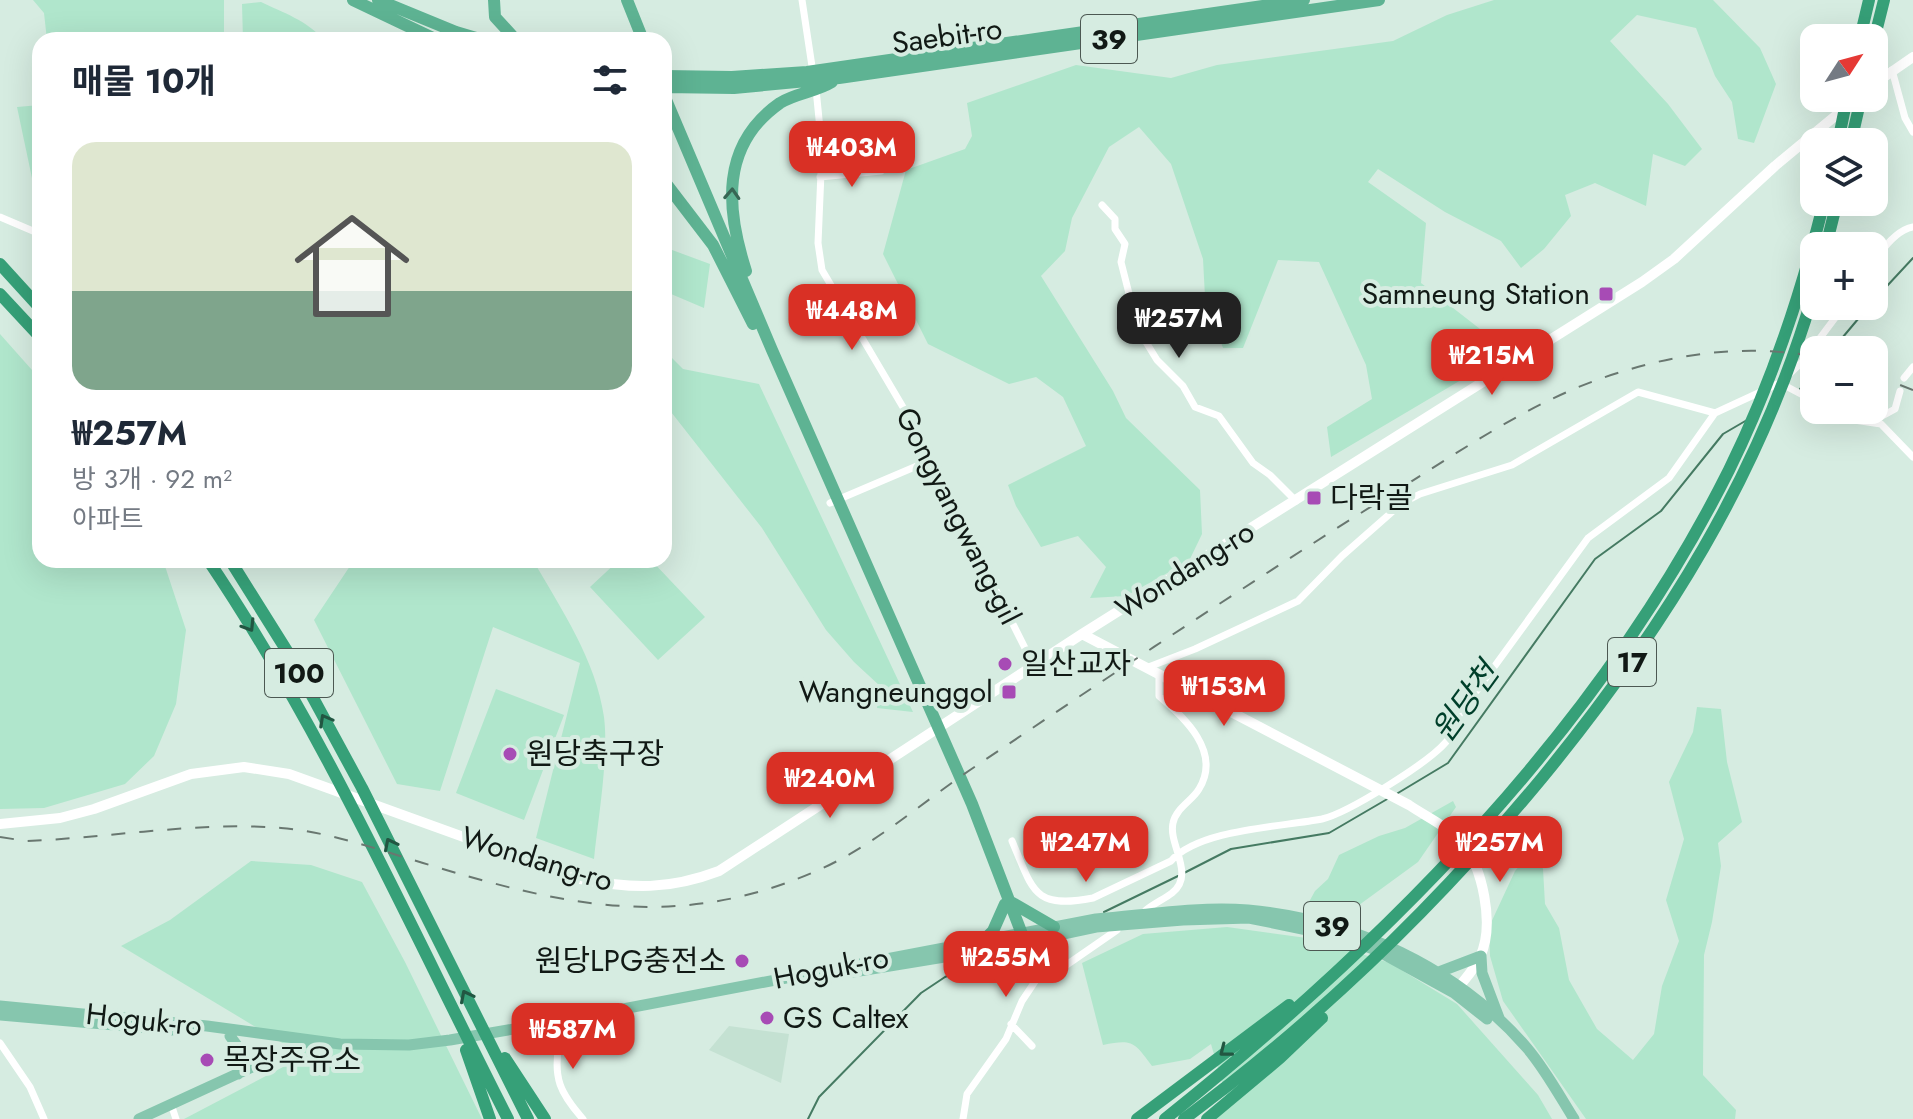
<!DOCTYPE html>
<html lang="ko">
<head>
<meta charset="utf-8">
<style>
	:root { --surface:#fff; --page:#f2f2f3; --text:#1f2937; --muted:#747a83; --accent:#d93025 }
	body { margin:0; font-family:Jost,"Noto Sans KR",sans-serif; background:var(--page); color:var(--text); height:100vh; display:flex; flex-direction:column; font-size:30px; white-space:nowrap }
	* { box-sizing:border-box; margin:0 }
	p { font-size:26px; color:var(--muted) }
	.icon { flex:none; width:44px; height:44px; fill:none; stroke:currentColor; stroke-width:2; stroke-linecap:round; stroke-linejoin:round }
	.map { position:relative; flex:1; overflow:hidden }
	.panel { position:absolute; left:32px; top:32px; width:640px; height:536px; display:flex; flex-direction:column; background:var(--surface); border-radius:24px; box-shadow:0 8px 32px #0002 }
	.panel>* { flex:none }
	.needle { width:52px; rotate:54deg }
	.fabs { position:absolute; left:1800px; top:24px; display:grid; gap:16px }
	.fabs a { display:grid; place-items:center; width:88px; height:88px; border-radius:16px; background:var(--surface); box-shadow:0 8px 32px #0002; font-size:40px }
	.price { position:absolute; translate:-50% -68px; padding:0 18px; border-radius:16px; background:var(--accent); color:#fff; font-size:26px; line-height:52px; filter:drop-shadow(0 2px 4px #0008) }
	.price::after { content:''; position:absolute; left:50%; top:48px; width:24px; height:18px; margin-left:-12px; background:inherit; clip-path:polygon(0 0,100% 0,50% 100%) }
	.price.active { background:#222; color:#fff }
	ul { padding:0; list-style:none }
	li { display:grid; align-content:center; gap:16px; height:424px; padding:0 40px }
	li span { display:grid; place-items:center; height:248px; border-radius:24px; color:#555 }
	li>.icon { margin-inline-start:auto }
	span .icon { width:144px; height:144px; fill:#fffc; stroke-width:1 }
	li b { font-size:34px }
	h2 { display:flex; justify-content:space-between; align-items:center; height:96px; padding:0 40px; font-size:34px }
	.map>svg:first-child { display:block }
	.built { fill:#c4e1d2 }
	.green { fill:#b0e6cc }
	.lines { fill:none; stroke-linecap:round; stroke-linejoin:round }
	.stream { stroke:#457a62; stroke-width:2 }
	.minor { stroke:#fff; stroke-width:7 }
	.secondary { stroke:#fff; stroke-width:10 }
	.primary { stroke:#86c6ae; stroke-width:11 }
	.trunk { stroke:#5eb393; stroke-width:12 }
	.motorway { stroke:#36a078; stroke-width:12 }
	.rail { stroke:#697770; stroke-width:2; stroke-dasharray:14 14; stroke-linecap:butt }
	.oneway { stroke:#386654 }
	.oneway2 { stroke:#225642 }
	.poi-dot { fill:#a74bb5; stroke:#d6ece1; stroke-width:3 }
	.labels { text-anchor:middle; stroke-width:8; stroke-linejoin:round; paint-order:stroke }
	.shield { fill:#d6ece1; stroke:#4c5852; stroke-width:2 }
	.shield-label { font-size:28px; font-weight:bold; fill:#111915 }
	.street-label { font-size:30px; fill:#111915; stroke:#d6ece1 }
	.poi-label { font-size:30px; fill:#111915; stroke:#d6ece1; text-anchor:start }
	.water-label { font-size:32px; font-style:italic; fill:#003f2a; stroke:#d6ece1 }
</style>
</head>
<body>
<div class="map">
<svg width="1913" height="1119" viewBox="0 0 1913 1119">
	<rect width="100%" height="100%" fill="#d6ece1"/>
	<!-- built -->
	<path class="built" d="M729,1026L789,1034L781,1083L709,1050Z"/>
	<!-- green -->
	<path class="green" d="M33,0H224V40H47L44,13Z
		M1494,0H1713L1760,48L1776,84L1754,143L1738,139L1732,102L1715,76L1696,28L1637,15L1610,41L1668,104L1702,149L1685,166L1653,154L1646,206L1595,183L1565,195L1571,216L1544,249L1521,268L1501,241L1445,212L1378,169L1368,182L1426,223L1421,283L1498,343L1483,367L1331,457L1327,427L1372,399L1366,365L1319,262L1278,260L1243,348H1223L1205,297L1203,259L1171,164L1139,127L1109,147L1072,218L1065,251L1041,276L1113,391L1126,418L1200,490L1202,534L1189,561L1126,596L1090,598L1106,567L1078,536L1041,547L1016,506L1008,485L1086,446L1063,397L1036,377L1009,384L928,344L883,254L906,170L965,149L972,136L967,103L1076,65L1171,78L1217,65L1393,41L1447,15Z
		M261,2C284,13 306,20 324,40H243L242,4Z
		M40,105V201L36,197L17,107Z
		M664,247L710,264L704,308L664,291Z
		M0,334L40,379V560H163L186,630L176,704L154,756L125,784L44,808L0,809Z
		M664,350L683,369L759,384L913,712L877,708L880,686L854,662L826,630L762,528L664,403Z
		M354,560H533C561,609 596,660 604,717C609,756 598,819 594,859L536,838L580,663L493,627L440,791L397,784L314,620Z
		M619,560H651L705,617L658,660L590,587Z
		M496,689L564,715L524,820L456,793Z
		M1697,707L1721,709L1727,762L1742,822L1718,843L1721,866L1712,922L1704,955L1703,1075L1736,1110L1735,1119H1586L1503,1001L1490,956L1489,927L1515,871L1535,848L1543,869L1545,904L1559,928L1569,980L1597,1029L1633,1060L1654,1034L1662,986L1679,941L1666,900L1684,839L1669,782L1693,732Z
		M1453,801L1456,807L1418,862L1344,916L1303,913L1315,891L1328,879L1339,855L1379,836L1405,828Z
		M251,861L311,865L362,882L405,962L482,1119H184L304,1056L121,946L170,920Z
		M1227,927L1314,939L1390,963L1457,1004L1538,1095L1552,1119H1216L1227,1100L1211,1044L1190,1059L1152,1066C1134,1042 1133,1039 1103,1045L1082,963L1143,934Z"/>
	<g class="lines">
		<!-- stream -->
		<path class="stream" d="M1874,300L1913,258
			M1832,350L1869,306
			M1800,389L1814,374
			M1398,793L1448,763L1595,559L1661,511L1723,434L1747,420
			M1184,873L1231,849L1329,833L1389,798
			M1104,912L1178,876
			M808,1119L819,1097L921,993L945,977L963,969"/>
		<!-- minor -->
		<path class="minor" d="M802,0L813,73
			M1892,70L1905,118L1913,132
			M816,89L822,149L818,243L822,270L910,419L1034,666
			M820,177L881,171
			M1102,205L1115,219V229L1125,244L1121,262L1138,329L1157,360L1183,386L1195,407L1219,416L1253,463L1270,475L1296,501
			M0,217L40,234
			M1874,262C1883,248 1897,230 1913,227
			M1904,378L1913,367
			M1780,383L1814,401
			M1831,410L1854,420L1881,424L1913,457
			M1871,422L1895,409L1900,391
			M830,503L931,460
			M1146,668L1195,649L1298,601L1342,556L1401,504L1420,494L1512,465L1638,392L1715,413
			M1012,841C1033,889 1032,910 1093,898L1171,861C1199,829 1281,827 1322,819C1348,813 1428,763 1446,742C1453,735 1455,724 1459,715L1588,538L1669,478L1715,413L1780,383L1802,362L1844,306
			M1146,910C1155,903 1164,899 1172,893C1196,874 1168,845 1173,823C1176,808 1192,801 1199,789C1222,752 1184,717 1159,696V675
			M957,955L964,961L1043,954L1065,966
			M567,1020C561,1028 560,1034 559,1044C553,1078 560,1093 583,1119
			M1011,1024L1032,1046
			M0,1043L30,1087L44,1119
			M171,1104L176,1119
			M963,1119L967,1094L1006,1039L1022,1001L1036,980L1065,966L1117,930"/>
		<!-- secondary -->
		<path class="secondary" d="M1874,84L1913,57
			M1082,634L1409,805C1425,816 1447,826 1460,840C1483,866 1495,925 1480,957C1475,969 1463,981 1455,992
			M0,824L60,818L94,809L191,774L244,767L289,774L580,879C632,889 669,890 719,871L1082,634L1642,282L1674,259L1775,166L1857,98"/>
		<!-- primary -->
		<path class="primary" d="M853,972L993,949L1096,927L1183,920L1249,918L1341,937L1376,950L1454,993L1487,1019
			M1439,972L1481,956L1482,973L1499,1018
			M0,1006L207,1026L340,1044L409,1045L450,1040L560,1021L1096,919C1146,915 1198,906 1248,910C1354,920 1457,967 1527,1048C1545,1069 1559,1095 1574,1119
			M0,1015L172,1030
			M230,1036L244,1055L238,1074
			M139,1119L309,1041"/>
		<!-- trunk -->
		<path class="trunk" d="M353,0L437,40
			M378,0L456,32L483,40
			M494,0L495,17L516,40
			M627,0L643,40
			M664,76L732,77L807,72L1304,0
			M664,87L734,88L839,78L1379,0
			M664,95L772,350L972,804L1025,942
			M664,181L713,245L753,324
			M746,271C726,209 720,145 780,103C796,93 816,92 832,82
			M1009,901L1054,927
			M984,940L993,931L1005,904"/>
		<!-- motorway -->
		<path class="motorway" d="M1860,38L1869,0
			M1874,40L1884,0
			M1838,142L1847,98
			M1851,142L1861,98
			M1826,246L1837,202
			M0,264L40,308
			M0,294L40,337
			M208,560C326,735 412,931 508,1119
			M230,560L292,659L362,788L528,1119
			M466,1050L490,1119
			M505,1058L545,1119
			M1137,1119L1289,1005
			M1165,1119C1388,941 1600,728 1729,470C1771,385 1801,294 1824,202
			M1184,1119C1318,1020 1436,906 1542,778C1663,630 1761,475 1814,291
			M1207,1119L1280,1058L1322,1018"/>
		<!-- rail -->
		<path class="rail" d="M1874,375L1913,390
			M0,837L26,841C108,838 200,821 281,828C330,832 376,849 423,863C561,905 675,932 814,872C871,848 919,805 970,770C1108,677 1247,584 1388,496C1463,450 1536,397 1621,372C1684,352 1748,345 1814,356"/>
	</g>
	<!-- one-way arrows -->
	<defs><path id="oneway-chevron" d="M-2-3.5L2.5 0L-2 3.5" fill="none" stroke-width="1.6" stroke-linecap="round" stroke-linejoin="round" transform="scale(2)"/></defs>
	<use class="oneway" href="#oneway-chevron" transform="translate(732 194) rotate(-87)"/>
	<g class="oneway2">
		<use href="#oneway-chevron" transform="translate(249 626) rotate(58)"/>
		<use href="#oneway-chevron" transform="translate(325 720) rotate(-119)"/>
		<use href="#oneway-chevron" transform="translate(390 844) rotate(-117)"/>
		<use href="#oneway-chevron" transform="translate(466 996) rotate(-117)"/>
		<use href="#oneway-chevron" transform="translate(1225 1051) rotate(142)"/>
	</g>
	<!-- markers -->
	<g class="poi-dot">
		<rect x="1598" y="286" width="16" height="16" rx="4"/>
		<rect x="1306" y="490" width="16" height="16" rx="4"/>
		<circle cx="1005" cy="664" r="8"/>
		<rect x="1001" y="684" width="16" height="16" rx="4"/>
		<circle cx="510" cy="754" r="8"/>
		<circle cx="742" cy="961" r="8"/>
		<circle cx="767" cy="1018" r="8"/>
		<circle cx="207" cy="1060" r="8"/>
	</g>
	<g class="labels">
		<!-- shield labels -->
		<g class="shield">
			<rect x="1081" y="15" width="56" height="48" rx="6"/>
			<rect x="1608" y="638" width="48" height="48" rx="6"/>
			<rect x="265" y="649" width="68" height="48" rx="6"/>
			<rect x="1304" y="902" width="56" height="48" rx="6"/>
		</g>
		<g class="shield-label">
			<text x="1109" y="49">39</text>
			<text x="1632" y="672">17</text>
			<text x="299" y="683">100</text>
			<text x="1332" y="936">39</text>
		</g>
		<!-- street labels -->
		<g class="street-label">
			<text transform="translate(947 36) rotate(-8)" y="10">Saebit-ro</text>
			<text transform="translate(958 516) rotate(63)" y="10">Gongyangwang-gil</text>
			<text transform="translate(1185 570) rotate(-32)" y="10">Wondang-ro</text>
			<text transform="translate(537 859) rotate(17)" y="10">Wondang-ro</text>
			<text transform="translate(831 968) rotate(-11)" y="10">Hoguk-ro</text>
			<text transform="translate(144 1020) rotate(6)" y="10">Hoguk-ro</text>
		</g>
		<!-- poi labels -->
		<g class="poi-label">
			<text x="1590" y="304" text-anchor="end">Samneung Station</text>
			<text x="1330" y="508">다락골</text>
			<text x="1021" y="674">일산교자</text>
			<text x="993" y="702" text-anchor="end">Wangneunggol</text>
			<text x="526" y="764">원당축구장</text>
			<text x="726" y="971" text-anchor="end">원당LPG충전소</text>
			<text x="783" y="1028">GS Caltex</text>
			<text x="223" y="1070">목장주유소</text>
		</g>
		<!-- water labels -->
		<g class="water-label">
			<text transform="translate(1465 702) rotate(-54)" y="11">원당천</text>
		</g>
	</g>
</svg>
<div class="fabs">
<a><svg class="needle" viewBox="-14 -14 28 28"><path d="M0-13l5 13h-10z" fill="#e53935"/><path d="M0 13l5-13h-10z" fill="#747a83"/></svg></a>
<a><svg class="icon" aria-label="layers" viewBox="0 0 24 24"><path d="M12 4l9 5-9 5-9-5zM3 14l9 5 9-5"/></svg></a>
<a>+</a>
<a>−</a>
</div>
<b class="price" style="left:852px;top:189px">₩403M</b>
<b class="price" style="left:852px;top:352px">₩448M</b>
<b class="price active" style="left:1179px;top:360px">₩257M</b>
<b class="price" style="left:1492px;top:397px">₩215M</b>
<b class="price" style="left:1224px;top:728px">₩153M</b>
<b class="price" style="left:830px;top:820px">₩240M</b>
<b class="price" style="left:1086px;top:884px">₩247M</b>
<b class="price" style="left:1500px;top:884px">₩257M</b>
<b class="price" style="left:1006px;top:999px">₩255M</b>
<b class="price" style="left:573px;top:1071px">₩587M</b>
<section class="panel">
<h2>매물 10개<svg class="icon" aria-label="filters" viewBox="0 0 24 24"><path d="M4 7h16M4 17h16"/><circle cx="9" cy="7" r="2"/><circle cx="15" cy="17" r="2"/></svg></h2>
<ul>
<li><span style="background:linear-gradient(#dfe7d0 60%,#7fa58c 0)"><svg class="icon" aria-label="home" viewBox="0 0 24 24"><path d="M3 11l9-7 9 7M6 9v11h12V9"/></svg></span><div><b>₩257M</b><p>방 3개 · 92 m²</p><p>아파트</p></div></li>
</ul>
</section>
</div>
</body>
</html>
